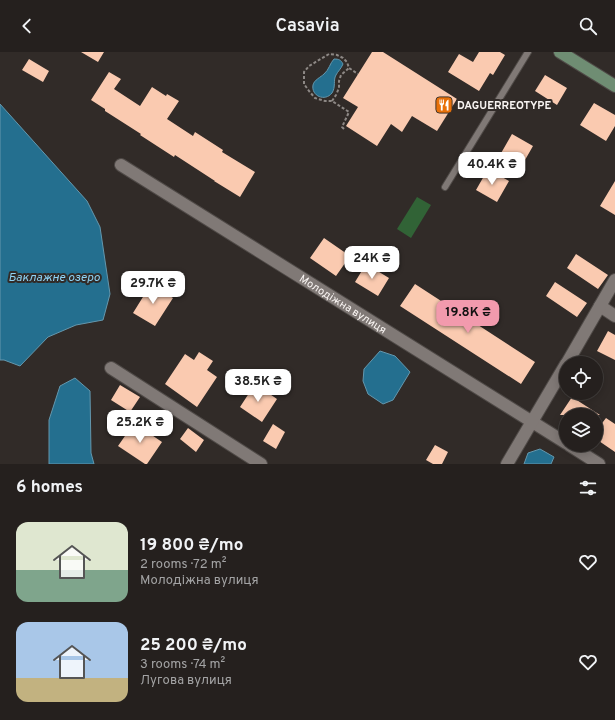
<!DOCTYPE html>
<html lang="en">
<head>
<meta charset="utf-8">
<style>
	:root { --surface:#25201e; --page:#312d2b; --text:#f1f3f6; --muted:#a3a3a4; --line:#423e3c; --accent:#f29aad }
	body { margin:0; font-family:Overpass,sans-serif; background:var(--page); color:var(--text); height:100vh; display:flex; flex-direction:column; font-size:15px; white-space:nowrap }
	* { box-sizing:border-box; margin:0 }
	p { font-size:13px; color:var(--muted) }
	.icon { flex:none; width:22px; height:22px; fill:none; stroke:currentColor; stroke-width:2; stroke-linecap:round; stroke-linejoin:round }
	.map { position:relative; height:412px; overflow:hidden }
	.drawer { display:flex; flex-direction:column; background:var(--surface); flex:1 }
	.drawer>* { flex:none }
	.fabs { position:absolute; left:559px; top:304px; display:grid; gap:8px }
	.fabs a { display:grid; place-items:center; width:44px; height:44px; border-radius:50%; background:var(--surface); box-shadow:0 2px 10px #0003,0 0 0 1px var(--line); font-size:20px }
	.price { position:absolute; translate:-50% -34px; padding:0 9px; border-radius:8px; background:#fff; color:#222; font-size:13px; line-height:26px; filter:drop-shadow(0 1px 2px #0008) }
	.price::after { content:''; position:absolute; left:50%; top:24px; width:12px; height:9px; margin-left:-6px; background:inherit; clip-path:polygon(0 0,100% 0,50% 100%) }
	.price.current { background:var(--accent); color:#111 }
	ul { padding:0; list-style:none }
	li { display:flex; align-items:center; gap:12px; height:100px; padding:0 16px }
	li span { display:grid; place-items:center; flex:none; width:112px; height:80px; border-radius:12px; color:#555 }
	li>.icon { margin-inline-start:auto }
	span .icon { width:48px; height:48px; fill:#fffc; stroke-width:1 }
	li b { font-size:17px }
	h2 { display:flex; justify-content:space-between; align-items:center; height:48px; padding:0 16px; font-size:17px }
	header { display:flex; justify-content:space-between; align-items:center; height:52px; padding:0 16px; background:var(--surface); font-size:18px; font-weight:600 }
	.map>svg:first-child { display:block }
	.green { fill:#316336 }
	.water { fill:#246f8f; stroke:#6497ad }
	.building { fill:#facab0 }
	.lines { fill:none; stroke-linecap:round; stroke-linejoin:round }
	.lane-casing { stroke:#4f4a47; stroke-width:8 }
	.street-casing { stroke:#4f4a47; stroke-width:14 }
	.secondary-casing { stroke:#4f4a47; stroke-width:14 }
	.path { stroke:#8d8885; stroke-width:2; stroke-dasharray:3 2; stroke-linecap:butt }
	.lane { stroke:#807976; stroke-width:6 }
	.street { stroke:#807976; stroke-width:12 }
	.secondary { stroke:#6f8d73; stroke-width:12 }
	.labels { text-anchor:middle; stroke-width:4; stroke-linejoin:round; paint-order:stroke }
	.poi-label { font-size:11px; font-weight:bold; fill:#f8f4f2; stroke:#312b28; text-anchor:start }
	.street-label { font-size:11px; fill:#f8f4f2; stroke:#312b28 }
	.water-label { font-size:12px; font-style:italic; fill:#8fd3f5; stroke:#312b28 }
</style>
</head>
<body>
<header><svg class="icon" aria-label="back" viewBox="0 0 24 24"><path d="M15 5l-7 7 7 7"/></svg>Casavia<svg class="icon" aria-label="search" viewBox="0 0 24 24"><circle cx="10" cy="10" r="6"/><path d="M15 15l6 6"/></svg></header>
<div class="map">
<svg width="615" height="412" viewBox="0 0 615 412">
	<rect width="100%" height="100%" fill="#312b28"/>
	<!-- green -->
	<path class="green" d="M417,145L431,153L411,186L397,177Z"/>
	<!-- water -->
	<path class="water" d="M334,7C339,7 341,8 343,12C341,17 338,19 336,23C333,28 336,35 332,41C325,50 311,44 313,33C314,28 321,25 324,22C329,18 330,11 334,7Z
		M0,52L87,149L100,175L110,242L103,268L76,273L48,285L20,314L4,308H0Z
		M380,299L395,304L410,320L393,348L383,352L368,342L363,329L364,317Z
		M75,326L90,339L91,401L94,412H49V368L60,334Z
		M540,397L554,405L551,412H524L528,401Z"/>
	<!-- building -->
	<path class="building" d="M81,0H104L98,10Z
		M372,0H383L457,47L437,79L412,64L402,80L391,72L377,94L346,74L358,55L343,46Z
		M479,0H500L505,3L493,23L490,21L479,39L448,20L459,2L473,10Z
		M29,7L49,19L43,30L22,18Z
		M109,20L121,27L114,37L140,54L152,35L166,44L167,42L179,49L167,67L193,84L195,80L223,98L222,100L255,120L240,145L214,129H215L175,103L174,105L140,83L141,82L105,59V57L91,48Z
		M545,23L567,36L557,53L535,39Z
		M594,51L615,63V74L606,89L580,73Z
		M512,82L533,94L521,115L500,103Z
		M488,117L509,129L497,150L476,138Z
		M615,129V163L600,154Z
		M324,186L350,204L336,224L310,206Z
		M576,202L608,223L598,237L567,216Z
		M366,212L389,226L378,244L355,230Z
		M555,230L587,251L577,265L546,244Z
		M151,232L173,246L155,274L133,261Z
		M415,232L535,310L521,332L400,254Z
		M608,279L615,283V308L597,299Z
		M199,300L213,309L207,318L217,325L197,355L165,332L185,302L194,308Z
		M255,332L277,347L262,370L240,355Z
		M120,333L140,345L130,360L111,348Z
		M572,345L600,363H560Z
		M606,366L615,372V400L596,387V379Z
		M134,371L162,390L147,412H145L118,394Z
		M273,372L285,380L276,397L263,389Z
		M188,376L204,388L196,400L180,387Z
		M435,393L448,400L442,412H433L426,408Z"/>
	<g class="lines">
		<!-- lane casing -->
		<g class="lane-casing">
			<path id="lane" d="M445,135L528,0"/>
		</g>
		<!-- street casing -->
		<g class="street-casing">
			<g id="street">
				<path id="s1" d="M121,113L566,391"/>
				<path d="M600,254L615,264"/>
				<path d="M567,311L615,228"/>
				<path d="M111,316L261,412"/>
				<path d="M569,393L599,412"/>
				<path d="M507,412L566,312"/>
			</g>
		</g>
		<!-- secondary casing -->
		<g class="secondary-casing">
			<path id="secondary" d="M560,0L615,34"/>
		</g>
		<!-- path -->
		<path class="path" d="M332,49L336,43L339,36V29L341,23L349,16
			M344,77L342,75L349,60L332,49H325L315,46L309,39L304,32V20L309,14L329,2L337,3L343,6L347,10L349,16L358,22"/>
		<!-- lane -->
		<use href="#lane" class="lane"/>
		<!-- street -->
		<use href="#street" class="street"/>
		<!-- secondary -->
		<use href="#secondary" class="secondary"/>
	</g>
	<!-- icons -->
	<defs>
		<g id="restaurant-square" transform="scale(0.9)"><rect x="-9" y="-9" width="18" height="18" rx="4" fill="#e8710a" stroke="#312b28"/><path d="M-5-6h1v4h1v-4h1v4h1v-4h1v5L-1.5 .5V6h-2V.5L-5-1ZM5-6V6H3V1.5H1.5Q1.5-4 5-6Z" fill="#fff"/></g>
	</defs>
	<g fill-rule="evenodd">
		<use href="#restaurant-square" x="444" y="53"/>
	</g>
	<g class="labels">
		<!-- poi labels -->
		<g class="poi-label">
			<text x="457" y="57">DAGUERREOTYPE</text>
		</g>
		<!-- street labels -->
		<g class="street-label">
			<text dy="4" stroke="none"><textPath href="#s1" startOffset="262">Молодіжна вулиця</textPath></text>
		</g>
		<!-- water labels -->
		<g class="water-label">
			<text x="54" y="229">Баклажне озеро</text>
		</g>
	</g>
</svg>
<div class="fabs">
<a><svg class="icon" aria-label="locate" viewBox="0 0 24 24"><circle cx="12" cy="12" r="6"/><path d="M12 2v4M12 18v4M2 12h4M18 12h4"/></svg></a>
<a><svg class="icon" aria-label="layers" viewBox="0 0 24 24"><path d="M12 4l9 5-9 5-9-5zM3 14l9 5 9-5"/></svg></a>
</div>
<b class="price" style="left:492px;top:134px">40.4K ₴</b>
<b class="price" style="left:372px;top:228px">24K ₴</b>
<b class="price" style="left:153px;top:253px">29.7K ₴</b>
<b class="price current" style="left:468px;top:282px">19.8K ₴</b>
<b class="price" style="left:258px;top:351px">38.5K ₴</b>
<b class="price" style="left:140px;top:392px">25.2K ₴</b>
</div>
<section class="drawer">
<h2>6 homes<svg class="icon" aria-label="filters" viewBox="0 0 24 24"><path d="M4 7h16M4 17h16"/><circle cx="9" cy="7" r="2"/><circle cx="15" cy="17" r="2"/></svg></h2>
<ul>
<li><span style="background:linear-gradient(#dfe7d0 60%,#7fa58c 0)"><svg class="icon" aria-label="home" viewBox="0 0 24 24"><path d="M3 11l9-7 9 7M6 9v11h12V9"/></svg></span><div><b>19 800 ₴/mo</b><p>2 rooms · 72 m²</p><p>Молодіжна вулиця</p></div><svg class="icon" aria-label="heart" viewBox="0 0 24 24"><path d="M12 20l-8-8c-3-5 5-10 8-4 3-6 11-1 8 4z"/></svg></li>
<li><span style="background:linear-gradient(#a9c7e8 70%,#c2b280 0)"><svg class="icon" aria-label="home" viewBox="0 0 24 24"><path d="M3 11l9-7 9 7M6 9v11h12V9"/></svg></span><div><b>25 200 ₴/mo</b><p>3 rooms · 74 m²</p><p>Лугова вулиця</p></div><svg class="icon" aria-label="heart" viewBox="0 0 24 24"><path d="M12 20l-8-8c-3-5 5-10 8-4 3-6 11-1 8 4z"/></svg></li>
</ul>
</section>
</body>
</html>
